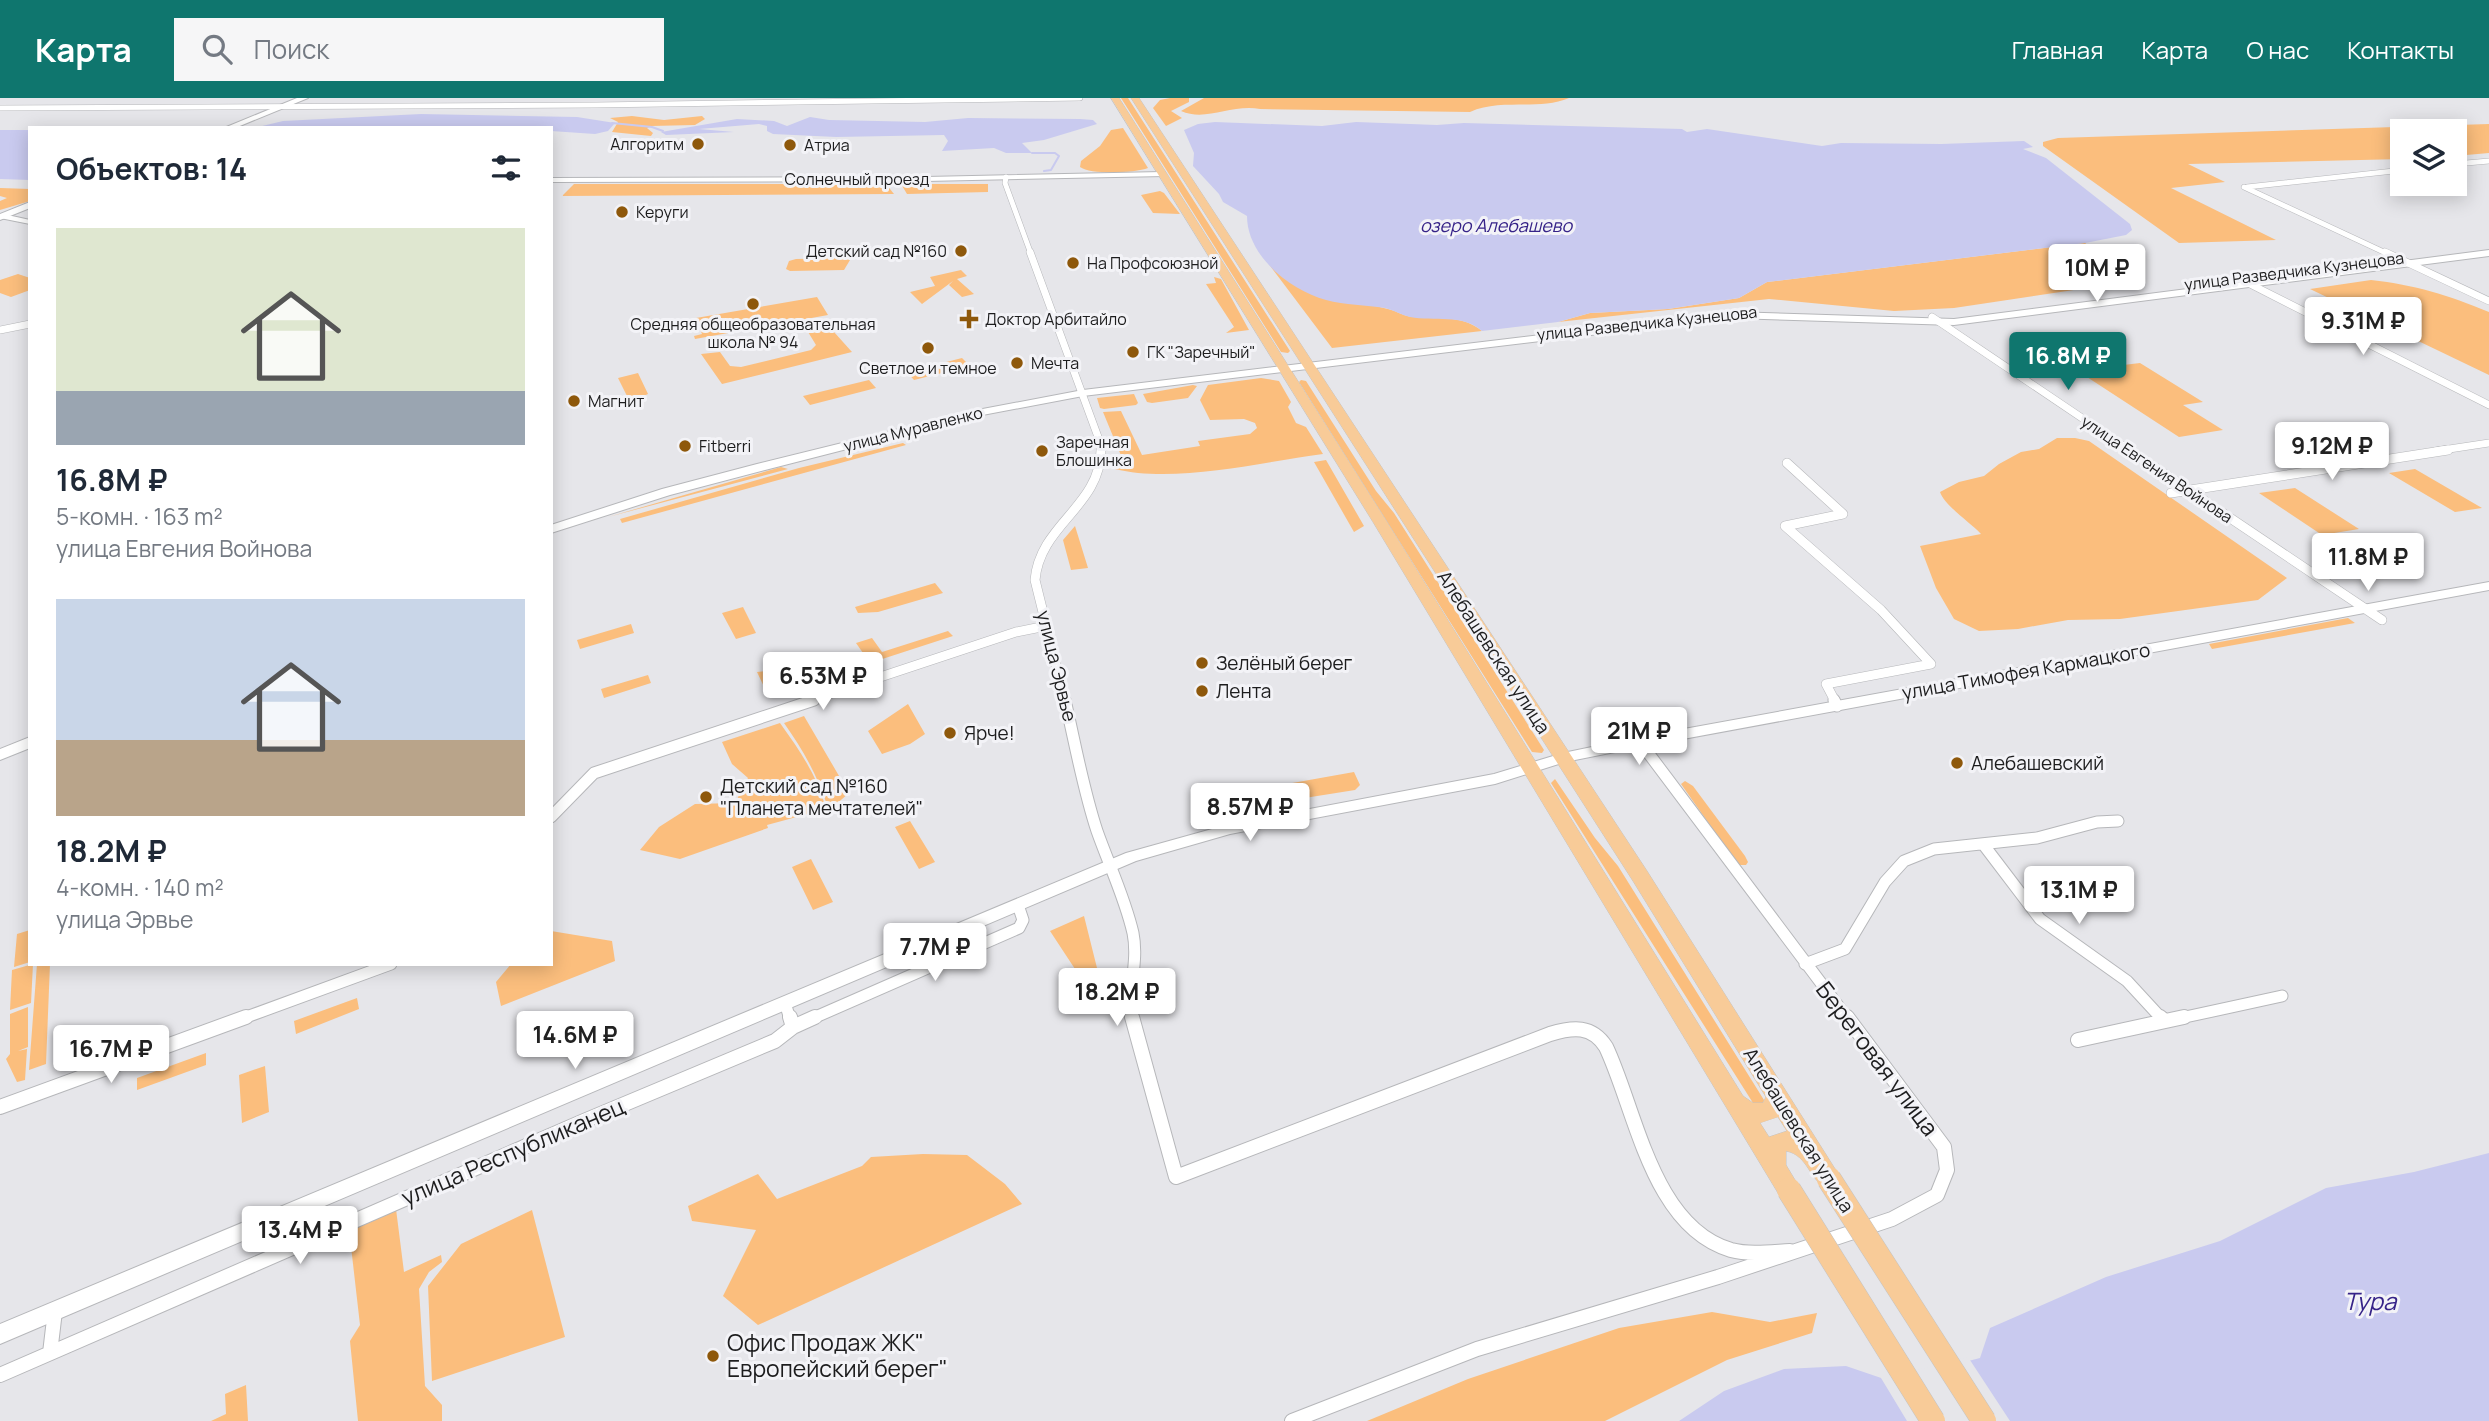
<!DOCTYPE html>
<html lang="ru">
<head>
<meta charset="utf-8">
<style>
	:root { --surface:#fff; --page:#f6f6f7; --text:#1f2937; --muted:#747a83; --accent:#0f766e }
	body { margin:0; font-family:Manrope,sans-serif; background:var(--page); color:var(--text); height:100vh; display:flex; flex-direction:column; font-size:26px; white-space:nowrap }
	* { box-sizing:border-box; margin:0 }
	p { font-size:23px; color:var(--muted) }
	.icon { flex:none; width:38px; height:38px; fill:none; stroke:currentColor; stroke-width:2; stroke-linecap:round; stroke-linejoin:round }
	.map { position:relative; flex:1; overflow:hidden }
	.sheet { position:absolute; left:28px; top:28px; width:525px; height:840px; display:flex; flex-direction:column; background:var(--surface); border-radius:0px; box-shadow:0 4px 18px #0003 }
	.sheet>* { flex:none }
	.controls { position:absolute; left:2390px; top:21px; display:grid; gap:14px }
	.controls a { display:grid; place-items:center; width:77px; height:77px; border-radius:0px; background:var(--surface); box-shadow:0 4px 18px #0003; font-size:35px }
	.price { position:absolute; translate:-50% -60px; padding:0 16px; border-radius:7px; background:#fff; color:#222; font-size:23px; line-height:46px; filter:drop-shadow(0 2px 4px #0008) }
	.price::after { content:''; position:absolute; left:50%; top:42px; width:21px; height:16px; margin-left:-10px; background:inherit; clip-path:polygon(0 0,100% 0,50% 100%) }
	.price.on { background:var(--accent); color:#fff }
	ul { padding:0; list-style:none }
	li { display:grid; align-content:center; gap:14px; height:371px; padding:0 28px }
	li span { display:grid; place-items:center; height:217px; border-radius:0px; color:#555 }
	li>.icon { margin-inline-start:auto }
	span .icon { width:126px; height:126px; fill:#fffc; stroke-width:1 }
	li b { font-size:30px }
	h2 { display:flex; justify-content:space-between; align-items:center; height:84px; padding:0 28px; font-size:30px }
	header { display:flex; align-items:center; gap:42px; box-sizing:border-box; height:98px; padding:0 35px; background:var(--accent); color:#fff }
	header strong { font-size:33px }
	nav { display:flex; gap:38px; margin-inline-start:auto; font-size:24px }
	.search { width:490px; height:63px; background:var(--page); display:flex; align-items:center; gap:18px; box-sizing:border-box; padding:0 24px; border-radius:0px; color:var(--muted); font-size:26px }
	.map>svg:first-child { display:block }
	.green { fill:#fbbe7d }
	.water { fill:#c9caef }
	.pier { fill:#e6e6ea }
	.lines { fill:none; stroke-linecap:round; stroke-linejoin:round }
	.stream { stroke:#c9caef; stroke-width:2 }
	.minor-far4-casing { stroke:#b6b7ba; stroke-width:6 }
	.minor-far3-casing { stroke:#b6b7ba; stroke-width:8 }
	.minor-far2-casing { stroke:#b6b7ba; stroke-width:10 }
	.minor-far1-casing { stroke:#b6b7ba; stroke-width:13 }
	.minor-casing { stroke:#b6b7ba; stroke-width:16 }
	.tertiary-casing { stroke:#b6b7ba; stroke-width:2 }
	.secondary-casing { stroke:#b6b7ba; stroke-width:2 }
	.primary-casing { stroke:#c4c4c4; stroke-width:1 }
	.minor-far4 { stroke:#fff; stroke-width:5 }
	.minor-far3 { stroke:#fff; stroke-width:7 }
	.minor-far2 { stroke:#fff; stroke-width:9 }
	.minor-far1 { stroke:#fff; stroke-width:11 }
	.minor { stroke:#fff; stroke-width:14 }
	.tertiary { fill:#fff; fill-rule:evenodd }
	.secondary { fill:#fff; fill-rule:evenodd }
	.primary { fill:#f8cb98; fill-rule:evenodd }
	.primary-bridge-casing { stroke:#c4c4c4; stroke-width:25; stroke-linecap:butt }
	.primary-bridge { stroke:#f8cb98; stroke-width:24 }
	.poi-dot { fill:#8e580b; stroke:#f3f3f7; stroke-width:2.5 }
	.labels { text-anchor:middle; stroke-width:6; stroke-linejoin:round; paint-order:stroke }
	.far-poi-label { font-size:16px; fill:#1d1d1e; stroke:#f3f3f7; text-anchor:start }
	.far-street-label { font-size:16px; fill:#1d1d1e; stroke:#f3f3f7 }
	.far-water-label { font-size:18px; font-style:italic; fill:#362388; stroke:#f3f3f7 }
	.street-label { font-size:19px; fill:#1d1d1e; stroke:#f3f3f7 }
	.poi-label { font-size:19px; fill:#1d1d1e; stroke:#f3f3f7; text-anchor:start }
	.near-street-label { font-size:23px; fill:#1d1d1e; stroke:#f3f3f7 }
	.near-poi-label { font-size:23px; fill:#1d1d1e; stroke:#f3f3f7; text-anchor:start }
	.near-water-label { font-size:24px; font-style:italic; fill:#362388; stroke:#f3f3f7 }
</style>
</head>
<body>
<header>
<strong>Карта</strong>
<div class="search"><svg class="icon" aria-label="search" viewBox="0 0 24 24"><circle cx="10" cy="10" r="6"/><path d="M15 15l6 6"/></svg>Поиск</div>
<nav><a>Главная</a><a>Карта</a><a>О нас</a><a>Контакты</a></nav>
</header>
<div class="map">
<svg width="2489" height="1323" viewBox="0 0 2489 1323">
	<rect width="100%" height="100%" fill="#e6e6ea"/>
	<!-- green -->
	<path class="green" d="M1121,0H1128L1290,253L1288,255L1281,254Z
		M1170,0H1189V4L1171,13L1182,20L1166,28L1153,10L1160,2Z
		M1204,0H1569C1538,13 1501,0 1470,14L1260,11C1231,6 1206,24 1181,13Z
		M632,18L664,22L702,18L705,21L695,27L651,28L647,30L653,35L651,38L612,34L618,24L610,20Z
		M2489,26V55L2455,58V33H2403V61L2188,66L2225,84L2171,90L2276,142L2179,145L2043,48V44L2058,40Z
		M1123,30L1148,70C1135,75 1091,77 1080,69L1081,63L1100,48L1111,32Z
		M574,86H886L894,96L562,98Z
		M901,86H988V94L907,96Z
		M0,90L30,91V103L0,112V103L7,100L0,98Z
		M1160,93L1164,95L1180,116L1153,115L1141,97Z
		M2085,145L2124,173L2127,184L1954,210L1894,213L1769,201L1558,224L1590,215L1668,211L1739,200L1767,184Z
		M845,160L850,162L844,172L790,173L786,171L789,163L796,161Z
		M1268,165C1315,209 1332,197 1388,211C1397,213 1405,219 1414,219C1436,221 1464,217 1482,233L1332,250Z
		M961,172L967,178L957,181L974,196L962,199L949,187L953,183L922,206L910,194L935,188L930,179Z
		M18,176L30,180V192L11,199L0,195V182Z
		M1214,179L1221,181L1249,232L1226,235L1234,229L1206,186L1216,185Z
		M2371,182C2415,187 2448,197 2489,214V277L2310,191Z
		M817,199L828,217L695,241L694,238L702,236L696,220Z
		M825,224L852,254L722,286L701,256L720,254L730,268L741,269L811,252L816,247L805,229Z
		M2073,247L2107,269L2140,265L2203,304L2183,307L2223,332L2179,339L2044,251Z
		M962,260L970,268L914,282L907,274Z
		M638,275L648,296L630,304L618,280Z
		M1261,280L1279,283L1291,304L1288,309L1296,325L1306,329L1323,356C1261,364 1175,386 1115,371L1122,360L1103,314L1121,313L1142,357L1200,348L1198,343L1250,336L1257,330L1255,325L1244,321L1210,322L1200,302L1208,287Z
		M869,282L876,290L810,307L803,298Z
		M1301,282L1306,283L1376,393L1394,415L1544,652L1542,655L1532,654L1299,284Z
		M1193,287L1197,288L1188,300L1152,305L1147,304L1143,296Z
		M1134,296L1138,305L1136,307L1104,311L1100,310L1097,300Z
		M2057,340H2075L2089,343L2287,480L2258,502L2120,521L2068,522L2018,531L1979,533L1954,521L1936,490L1920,448L1981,436C1970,424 1945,408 1940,394L1959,384L1984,378L1999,366L2021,354L2039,351Z
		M903,345L906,347L622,425L620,421L799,370Z
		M1326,362L1364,428L1354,434L1314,364Z
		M781,369L788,371L608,419Z
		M2415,371L2482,410L2455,414L2389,375Z
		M2295,390L2359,431L2322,437L2259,395Z
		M1075,428L1088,470L1071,472L1063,442Z
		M935,485L943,495L878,514L858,515L855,509Z
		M743,509L756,535L736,541L722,515Z
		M2348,520L2355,525L2212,551L2209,546Z
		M631,526L634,535L580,551L577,542Z
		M948,533L953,538L870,565L856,545L872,540L882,554Z
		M781,567L789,589L778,595L766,593L757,574L767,573Z
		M648,577L651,585L604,600L601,591Z
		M908,606L925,636L910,646L882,656L868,633Z
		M804,618L849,695L834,708L828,710C818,678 803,652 784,625Z
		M780,625C800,653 817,677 826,711L767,727L768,730L680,761L640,752L659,729L695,706L735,705L748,680L732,666L722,644Z
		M1354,674L1360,687L1355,692L1241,710L1236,706L1257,702L1254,692Z
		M1555,681L1595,740L1618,768L1764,1002L1763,1007L1753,1005L1551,685Z
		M1685,683L1693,688L1745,758L1748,764L1746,767H1738L1681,686Z
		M910,723L935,764L919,771L895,729Z
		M811,761L833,804L813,812L792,769Z
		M1084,818L1105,902L1098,906L1050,833Z
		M30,832V864L14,869L17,836Z
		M551,833L612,843L615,863L501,908L496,884L511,866H551Z
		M33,866L31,905L10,912L12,872Z
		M37,866H50L46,966L29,972Z
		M357,900L359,911L296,936L294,923Z
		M28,909V949L18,953L27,951L25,982L17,984L6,961L10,956V916Z
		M206,955V967L137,992V980Z
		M265,968L269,1014L242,1025L239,977Z
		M923,1056L967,1057L1005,1086L1022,1106L758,1227L723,1198L756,1132L692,1123L688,1108L758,1076L777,1101L862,1068L871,1059Z
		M396,1111L404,1174L441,1157L442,1164L429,1174L419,1191L425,1288L442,1307V1323H358L350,1243L360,1227L349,1131Z
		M532,1112L565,1239L432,1283L428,1188L461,1146Z
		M1712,1214L1770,1224L1817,1215L1812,1235L1727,1262L1605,1323H1367L1468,1281L1619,1230Z
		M246,1287L248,1323H211L226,1316L225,1296Z"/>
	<!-- water -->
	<path class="water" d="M421,16L577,19L615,25L608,33L595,36L551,33V30H254L283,23Z
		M810,19L829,22L925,24L968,20L1080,21L1093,22L1097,26L1044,42L1022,45L1032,55H1006L994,50L942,53L948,43L944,37L836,39L773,36L767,33V28L759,26L699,31L734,34L666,37L661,34L737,21L774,23L787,28Z
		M1215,24L1322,28L1356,24L1437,27L1464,25L1682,31L1687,34L1707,31L1822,48L1841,45L1941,46L2024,43L2033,49L2023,51L2046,60L2130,126L2132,132L2126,137L2085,145L1767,184L1739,200L1668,211L1590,215L1558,224L1482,233C1462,215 1434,224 1410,219C1401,217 1394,212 1385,210C1366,207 1345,207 1326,202C1290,192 1247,158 1247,118L1223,104L1219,96L1193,68L1194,55L1184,32L1198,26Z
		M0,32H30V82L0,81Z
		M2489,1055V1323H1679L1724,1293L1784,1271L1846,1268L1890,1283L1980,1260L1990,1230L2106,1179L2220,1143L2326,1090L2414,1074Z"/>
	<!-- pier -->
	<path class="pier" d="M1968,1259L2010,1323H1907L1878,1275L1890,1279Z"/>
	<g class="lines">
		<!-- stream -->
		<path class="stream" d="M612,25L652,29L663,33
			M1032,55H1055L1059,58L1051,72L1044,73"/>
		<!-- minor-far4 casing -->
		<g class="minor-far4-casing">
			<path id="minor-far4" d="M0,10L596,7L1080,0
				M2455,66L2489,63
				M1006,79L1005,85L1031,156
				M2244,89L2388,156
				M2247,89L2403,72"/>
		</g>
		<!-- minor-far3 casing -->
		<g class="minor-far3-casing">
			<path id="minor-far3" d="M1030,154L1101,347V353
				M2385,154L2489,203
				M2250,186L2489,307
				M1932,219L2131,353
				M0,232L30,226
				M2436,353L2489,345"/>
		</g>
		<!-- minor-far2 casing -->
		<g class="minor-far2-casing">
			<path id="minor-far2" d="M2129,352L2382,522
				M1787,365L1843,416L1785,428L1881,512L1931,566L1826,586L1835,603
				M2171,395L2448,352
				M808,603L1016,534L1046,528
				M1065,603L1035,482C1040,426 1100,409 1101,352"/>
		</g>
		<!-- minor-far1 casing -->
		<g class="minor-far1-casing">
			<path id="minor-far1" d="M1065,602C1075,645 1083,691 1097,733C1109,767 1125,800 1133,835C1139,865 1127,892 1132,921
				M1834,602L1837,608
				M1640,644L1848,921
				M551,719L594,675L814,602
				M1983,746L2040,821L2127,883L2162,921
				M1805,866L1845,851L1885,784L1904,763L1934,751L2037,740L2097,724L2118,723
				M785,905L790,921
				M241,921L391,866
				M811,921L1019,830L1023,822L1018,807
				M2176,921L2282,898"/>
		</g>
		<!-- minor casing -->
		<g class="minor-casing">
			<path id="minor" d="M1132,919L1176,1079L1550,936C1573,929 1592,927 1606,949C1636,1012 1652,1129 1731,1152C1750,1157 1771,1154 1790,1153
				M2160,919L2163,922
				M793,929L815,919
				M2078,942L2184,919
				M0,1009L246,919
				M50,1255L55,1213
				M0,1277L584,1023L775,943L793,929L790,919
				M1292,1323L1477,1251L1718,1179L1892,1121L1937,1097L1947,1072L1944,1049L1847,919"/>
		</g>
		<!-- tertiary casing -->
		<g class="tertiary-casing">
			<path id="tertiary" d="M1162,74L1166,76L1165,78L926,83L551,84V80L926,79Z
				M3,116L30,122V126L0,120V117Z
				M2489,484V492L1640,649L1565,664L1495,686L1230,736L1136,763L0,1246V1226L1126,755L1230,726L1494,676L1563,655L1640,639Z"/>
		</g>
		<!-- secondary casing -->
		<g class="secondary-casing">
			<path id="secondary" d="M297,0H308L235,30H224Z
				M30,104V110L0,122V116Z
				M2489,152V158L1954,227L1732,220L1083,298L972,319L765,372L670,397L551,435V427L662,391L757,366L972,313L1083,292L1732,214L1954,221Z
				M30,639V650L0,662V651Z"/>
		</g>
		<!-- primary casing -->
		<g class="primary-casing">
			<path id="primary" d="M1111,0H1119L1387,424L1743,998L1753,1005H1763L1766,999L1633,783L1131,0H1139L1647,773L1837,1074L1841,1081L1837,1088L1829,1091C1809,1084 1809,1057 1786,1053V1067L1801,1092L1797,1100L1789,1103L1781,1100L1373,424ZM1778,1019L1787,1033L1769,1039L1760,1025Z"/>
		</g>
		<!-- minor-far4 -->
		<use href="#minor-far4" class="minor-far4"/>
		<!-- minor-far3 -->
		<use href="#minor-far3" class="minor-far3"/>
		<!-- minor-far2 -->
		<use href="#minor-far2" class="minor-far2"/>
		<!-- minor-far1 -->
		<use href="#minor-far1" class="minor-far1"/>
		<!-- minor -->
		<use href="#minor" class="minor"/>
		<!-- tertiary -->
		<use href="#tertiary" class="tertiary"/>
		<!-- secondary -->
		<use href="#secondary" class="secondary"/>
		<!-- primary -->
		<use href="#primary" class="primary"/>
		<!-- primary-bridge casing -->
		<g class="primary-bridge-casing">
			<path id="primary-bridge" d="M1829,1081L1984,1323
				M1789,1092L1933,1323"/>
		</g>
		<!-- primary-bridge -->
		<use href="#primary-bridge" class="primary-bridge"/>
	</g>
	<!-- markers -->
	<g class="poi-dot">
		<circle cx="698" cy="46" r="7"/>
		<circle cx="790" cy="47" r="7"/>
		<circle cx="622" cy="114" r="7"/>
		<circle cx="961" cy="153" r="7"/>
		<circle cx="1073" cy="165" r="7"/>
		<circle cx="753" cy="206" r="7"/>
		<path d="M965.5 210.5h7v7h7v7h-7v7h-7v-7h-7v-7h7z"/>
		<circle cx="928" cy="250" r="7"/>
		<circle cx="1133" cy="254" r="7"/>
		<circle cx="1017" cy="265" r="7"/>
		<circle cx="574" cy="303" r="7"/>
		<circle cx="685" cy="348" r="7"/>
		<circle cx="1042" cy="353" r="7"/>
		<circle cx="1202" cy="565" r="7"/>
		<circle cx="1202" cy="593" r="7"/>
		<circle cx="950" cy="635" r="7"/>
		<circle cx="1957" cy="665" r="7"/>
		<circle cx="706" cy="699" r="7"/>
		<circle cx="713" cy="1258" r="7"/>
	</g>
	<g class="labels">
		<!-- far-poi labels -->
		<g class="far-poi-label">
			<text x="684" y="52" text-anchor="end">Алгоритм</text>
			<text x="804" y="53">Атриа</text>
			<text x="636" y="120">Керуги</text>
			<text x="947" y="159" text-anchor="end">Детский сад №160</text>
			<text x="1087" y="171">На Профсоюзной</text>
			<text x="985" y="227">Доктор Арбитайло</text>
			<text x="753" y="232" text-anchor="middle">Средняя общеобразовательная<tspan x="753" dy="18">школа № 94</tspan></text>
			<text x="1147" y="260">ГК "Заречный"</text>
			<text x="1031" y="271">Мечта</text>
			<text x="928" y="276" text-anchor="middle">Светлое и темное</text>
			<text x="588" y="309">Магнит</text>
			<text x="1056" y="350">Заречная<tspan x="1056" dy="18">Блошинка</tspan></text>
			<text x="699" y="354">Fitberri</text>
		</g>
		<!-- far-street labels -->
		<g class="far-street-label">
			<text x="857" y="87">Солнечный проезд</text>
			<text transform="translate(2294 173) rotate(-7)" y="6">улица Разведчика Кузнецова</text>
			<text transform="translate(1647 225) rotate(-6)" y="6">улица Разведчика Кузнецова</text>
			<text transform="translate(913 331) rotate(-14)" y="6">улица Муравленко</text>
			<text transform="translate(2157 371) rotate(34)" y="6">улица Евгения Войнова</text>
		</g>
		<!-- far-water labels -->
		<g class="far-water-label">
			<text x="1496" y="134">озеро Алебашево</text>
		</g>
		<!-- street labels -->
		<g class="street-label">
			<text transform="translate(1494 554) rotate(57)" y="7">Алебашевская улица</text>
			<text transform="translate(1057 568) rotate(76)" y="7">улица Эрвье</text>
			<text transform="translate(2026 573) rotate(-10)" y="7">улица Тимофея Кармацкого</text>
			<text transform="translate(1799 1032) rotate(58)" y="7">Алебашевская улица</text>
		</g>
		<!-- poi labels -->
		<g class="poi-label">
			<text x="1216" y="572">Зелёный берег</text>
			<text x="1216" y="600">Лента</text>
			<text x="964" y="642">Ярче!</text>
			<text x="1971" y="672">Алебашевский</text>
			<text x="720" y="695">Детский сад №160<tspan x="720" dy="22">"Планета мечтателей"</tspan></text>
		</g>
		<!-- near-street labels -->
		<g class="near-street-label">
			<text transform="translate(1877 961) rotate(53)" y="8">Береговая улица</text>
			<text transform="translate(513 1054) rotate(-23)" y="8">улица Республиканец</text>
		</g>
		<!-- near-poi labels -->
		<g class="near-poi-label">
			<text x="727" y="1253">Офис Продаж ЖК"<tspan x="727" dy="26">Европейский берег"</tspan></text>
		</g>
		<!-- near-water labels -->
		<g class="near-water-label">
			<text x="2370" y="1212">Тура</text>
		</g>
	</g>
</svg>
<div class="controls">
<a><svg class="icon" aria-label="layers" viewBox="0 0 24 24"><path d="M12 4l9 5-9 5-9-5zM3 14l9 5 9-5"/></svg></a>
</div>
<b class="price" style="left:2097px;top:206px">10M ₽</b>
<b class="price" style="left:2363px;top:259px">9.31M ₽</b>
<b class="price on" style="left:2068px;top:294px">16.8M ₽</b>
<b class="price" style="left:2332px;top:384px">9.12M ₽</b>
<b class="price" style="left:2368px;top:495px">11.8M ₽</b>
<b class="price" style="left:823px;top:614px">6.53M ₽</b>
<b class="price" style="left:1639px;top:669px">21M ₽</b>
<b class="price" style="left:1250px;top:745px">8.57M ₽</b>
<b class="price" style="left:2079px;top:828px">13.1M ₽</b>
<b class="price" style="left:935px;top:885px">7.7M ₽</b>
<b class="price" style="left:1117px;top:930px">18.2M ₽</b>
<b class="price" style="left:575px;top:973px">14.6M ₽</b>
<b class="price" style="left:111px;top:987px">16.7M ₽</b>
<b class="price" style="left:300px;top:1168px">13.4M ₽</b>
<section class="sheet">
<h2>Объектов: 14<svg class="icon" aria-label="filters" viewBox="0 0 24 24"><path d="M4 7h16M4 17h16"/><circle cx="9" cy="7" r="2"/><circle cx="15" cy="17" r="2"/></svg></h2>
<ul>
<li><span style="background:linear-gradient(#dfe7d0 75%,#9aa5b1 0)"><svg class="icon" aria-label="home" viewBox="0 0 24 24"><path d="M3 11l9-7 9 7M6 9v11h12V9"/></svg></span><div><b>16.8M ₽</b><p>5-комн. · 163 m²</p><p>улица Евгения Войнова</p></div></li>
<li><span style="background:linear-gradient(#c9d6e8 65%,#b9a48a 0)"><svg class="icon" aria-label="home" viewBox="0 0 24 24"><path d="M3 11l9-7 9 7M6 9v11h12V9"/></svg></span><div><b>18.2M ₽</b><p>4-комн. · 140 m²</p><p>улица Эрвье</p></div></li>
</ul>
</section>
</div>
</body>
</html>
